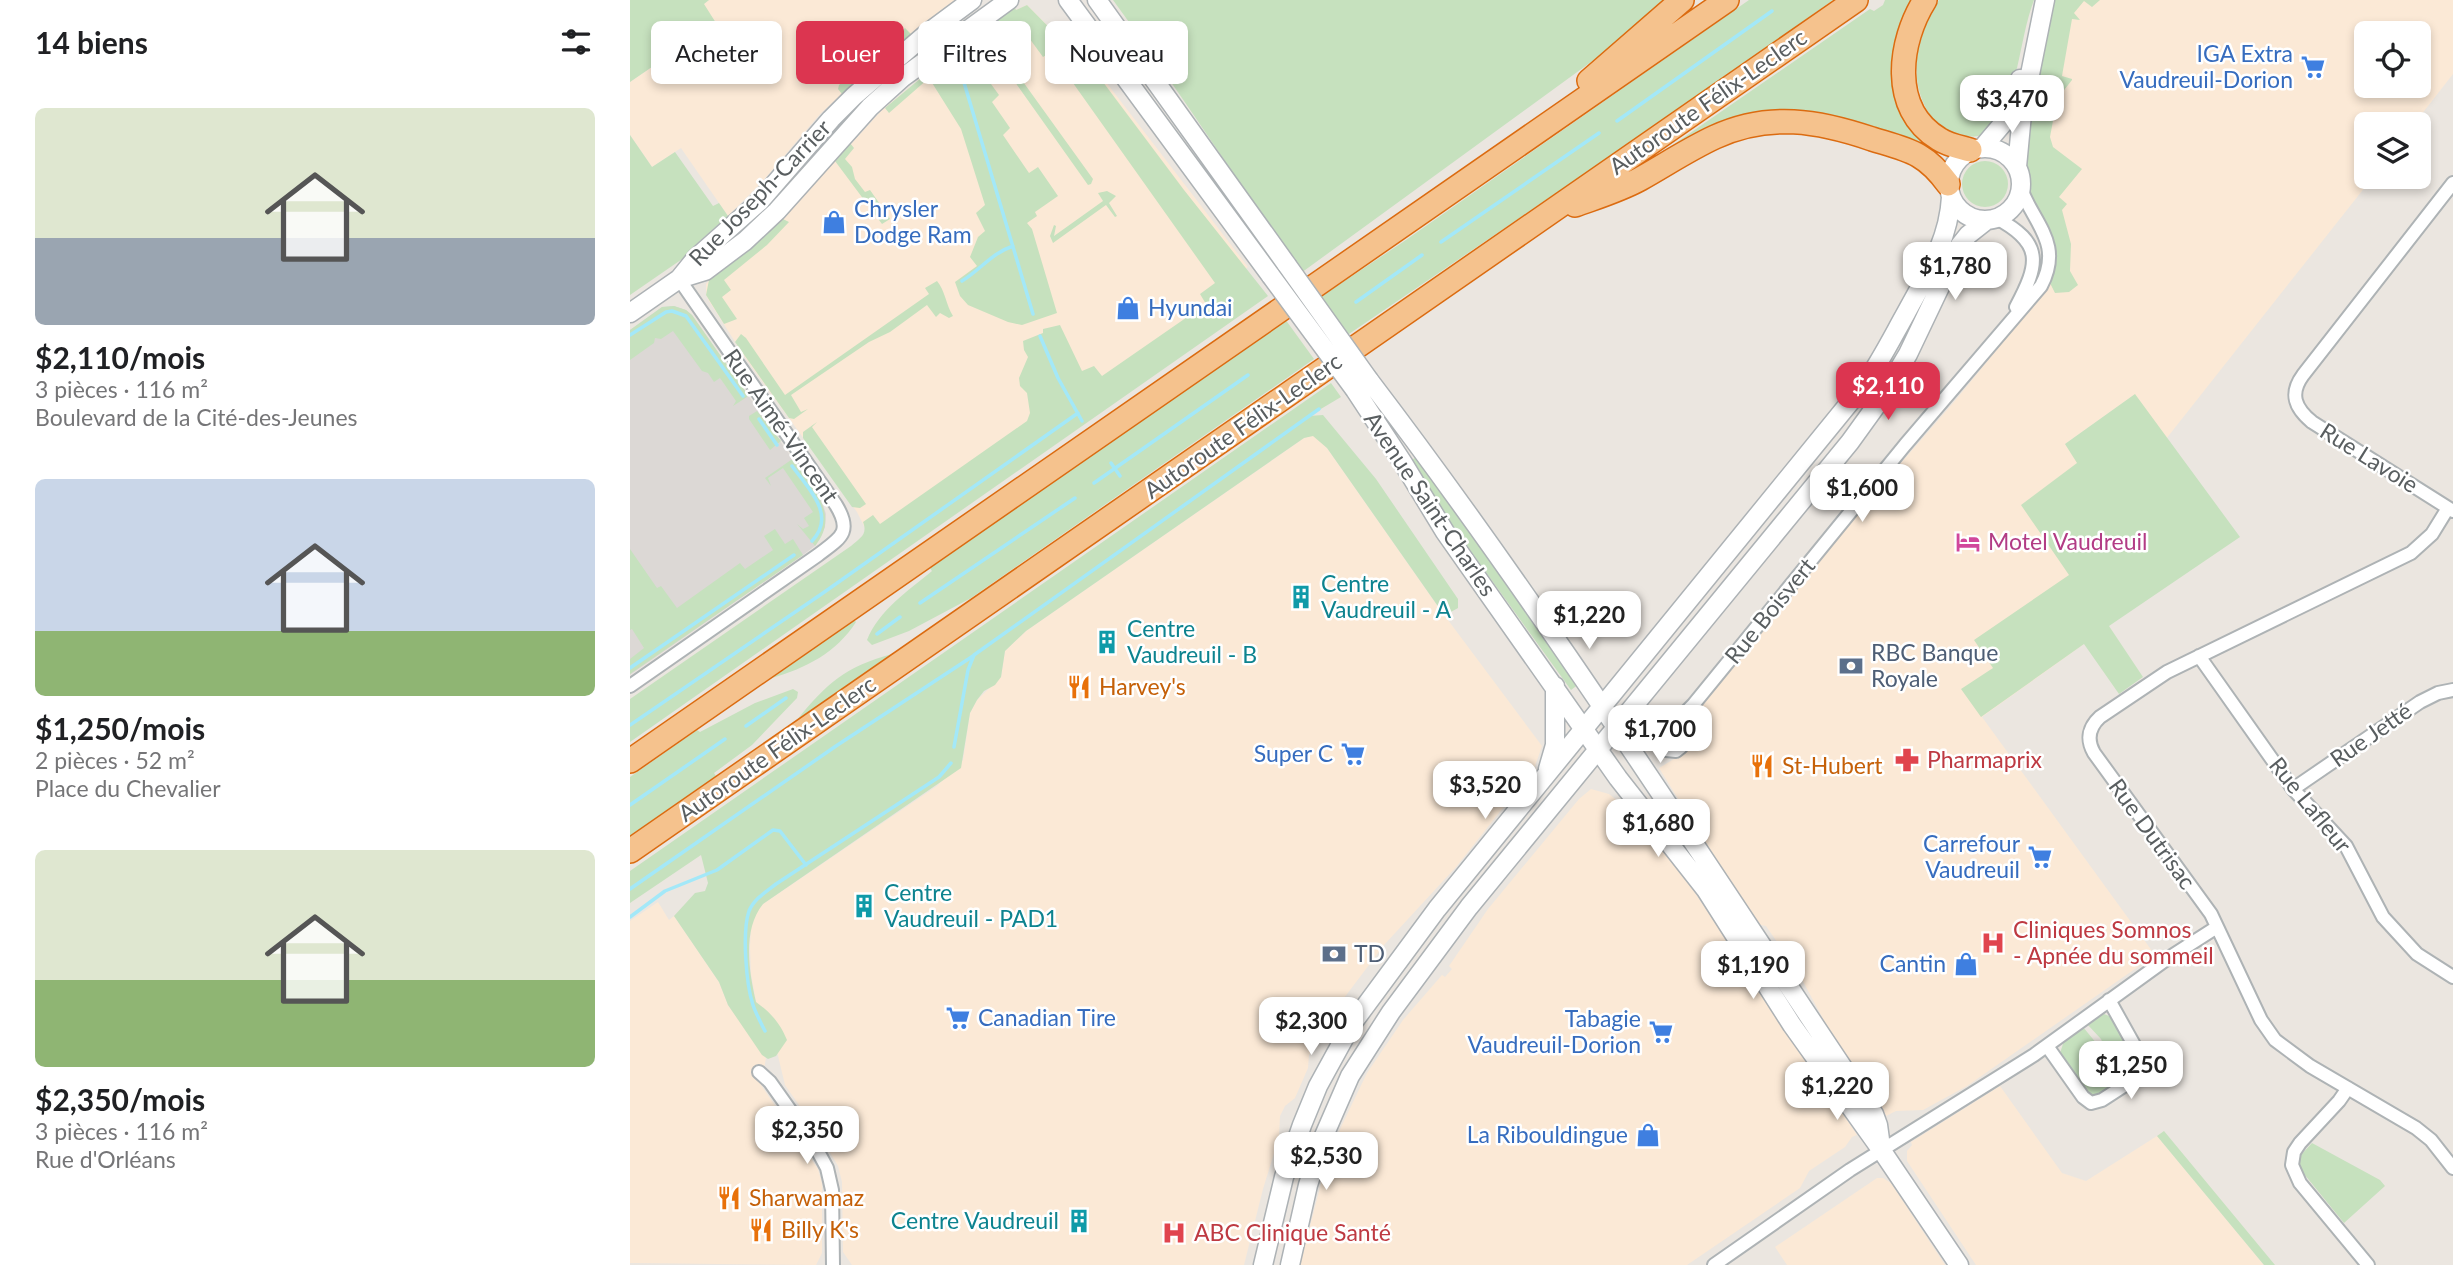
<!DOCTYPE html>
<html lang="fr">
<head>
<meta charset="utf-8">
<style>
	:root { --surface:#fff; --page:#f6f6f6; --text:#202124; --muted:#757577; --accent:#dc3550 }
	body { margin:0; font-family:Lato,sans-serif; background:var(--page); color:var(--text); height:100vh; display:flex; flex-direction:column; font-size:26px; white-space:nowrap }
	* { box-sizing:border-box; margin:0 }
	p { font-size:23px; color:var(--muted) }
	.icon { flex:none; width:38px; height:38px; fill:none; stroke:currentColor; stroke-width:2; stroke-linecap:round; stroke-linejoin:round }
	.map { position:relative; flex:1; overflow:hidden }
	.panel { display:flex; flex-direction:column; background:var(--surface); width:630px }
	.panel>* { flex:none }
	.banner { position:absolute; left:21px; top:21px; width:665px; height:63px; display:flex; gap:14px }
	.buttons { position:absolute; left:1724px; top:21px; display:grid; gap:14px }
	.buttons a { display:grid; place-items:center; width:77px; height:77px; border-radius:10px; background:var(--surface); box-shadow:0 4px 10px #0003; font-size:35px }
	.price { position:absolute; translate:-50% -60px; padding:0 16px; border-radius:14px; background:#fff; color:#222; font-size:23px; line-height:46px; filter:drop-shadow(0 2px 4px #0008) }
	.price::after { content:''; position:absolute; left:50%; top:42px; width:21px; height:16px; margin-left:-10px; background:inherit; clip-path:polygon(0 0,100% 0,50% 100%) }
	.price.active { background:var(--accent); color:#fff }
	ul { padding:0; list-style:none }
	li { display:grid; align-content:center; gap:14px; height:371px; padding:0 35px }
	li span { display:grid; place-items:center; height:217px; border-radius:10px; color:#555 }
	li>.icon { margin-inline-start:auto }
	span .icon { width:126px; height:126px; fill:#fffc; stroke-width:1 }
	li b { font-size:30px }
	h2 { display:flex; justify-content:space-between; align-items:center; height:84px; padding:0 35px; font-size:30px }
	.pill { padding:0 24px; border-radius:10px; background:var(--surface); box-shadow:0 4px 10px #0003; font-size:24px; line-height:63px }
	.pill.active { background:var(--accent); color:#fff }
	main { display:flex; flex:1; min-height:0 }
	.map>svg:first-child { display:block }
	.commercial { fill:#fbe9d6; fill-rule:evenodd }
	.industrial { fill:#dcd8d5 }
	.green { fill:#c6e1be }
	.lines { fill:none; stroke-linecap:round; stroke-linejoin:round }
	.stream { stroke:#a3e8f8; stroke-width:3.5 }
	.street-casing { stroke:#aeb3b5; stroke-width:16 }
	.secondary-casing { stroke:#adb2b5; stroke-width:21 }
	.highway-casing { stroke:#db6b10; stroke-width:26 }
	.street { stroke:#fff; stroke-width:12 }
	.secondary { stroke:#fff; stroke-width:18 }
	.highway { stroke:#f5c28d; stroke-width:23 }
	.secondary-bridge-casing { stroke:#adb2b5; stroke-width:21; stroke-linecap:butt }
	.secondary-bridge { stroke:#fff; stroke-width:18 }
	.labels { text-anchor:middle; stroke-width:5; stroke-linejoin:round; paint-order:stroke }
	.shop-label { font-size:23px; fill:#366cbe; stroke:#fff; text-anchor:end }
	.street-label { font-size:23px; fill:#595e60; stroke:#fff }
	.hotel-label { font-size:23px; fill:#b23c85; stroke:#fff; text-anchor:start }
	.culture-label { font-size:23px; fill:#0d838f; stroke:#fff; text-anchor:start }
	.service-label { font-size:23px; fill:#4e5e75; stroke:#fff; text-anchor:start }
	.food-label { font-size:23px; fill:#c56008; stroke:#fff; text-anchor:start }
	.health-label { font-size:23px; fill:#be3a42; stroke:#fff; text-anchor:start }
</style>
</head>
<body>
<main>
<section class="panel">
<h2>14 biens<svg class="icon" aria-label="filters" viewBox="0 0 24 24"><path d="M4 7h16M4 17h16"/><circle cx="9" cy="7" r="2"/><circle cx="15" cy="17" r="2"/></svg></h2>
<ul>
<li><span style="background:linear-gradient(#dfe7d0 60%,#9aa5b1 0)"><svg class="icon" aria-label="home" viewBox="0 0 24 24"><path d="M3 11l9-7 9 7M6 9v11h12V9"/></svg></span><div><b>$2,110/mois</b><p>3 pièces · 116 m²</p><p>Boulevard de la Cité-des-Jeunes</p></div></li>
<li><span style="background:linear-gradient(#c9d6e8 70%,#8fb573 0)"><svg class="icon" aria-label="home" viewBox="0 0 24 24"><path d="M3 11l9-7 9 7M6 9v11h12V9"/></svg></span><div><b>$1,250/mois</b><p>2 pièces · 52 m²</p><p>Place du Chevalier</p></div></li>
<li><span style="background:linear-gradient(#dfe7d0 60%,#8fb573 0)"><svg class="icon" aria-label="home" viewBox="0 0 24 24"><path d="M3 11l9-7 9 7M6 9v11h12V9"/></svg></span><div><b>$2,350/mois</b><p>3 pièces · 116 m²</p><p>Rue d'Orléans</p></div></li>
</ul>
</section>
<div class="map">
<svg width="1823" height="1265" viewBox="0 0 1823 1265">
	<rect width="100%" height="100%" fill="#ebe6e0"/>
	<!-- commercial -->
	<path class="commercial" d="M79,0H326L260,50L212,94L190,114L132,182L98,216L51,148L22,167L0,135V82L86,23L73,4Z
		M1424,0H1823V74L1784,124H1736V177H1743L1536,439L1504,395L1435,444L1448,462L1479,626L1352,717L1525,955L1337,1086L1293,1110L1266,1111L1256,1116L1197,1026L1169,974L1136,926L1126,924L1029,768L1054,753L1056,750L1055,732L1061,719L1244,494L1324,402L1418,287L1425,266V243L1418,225L1406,210L1395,162L1398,117ZM1736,33H1788V86H1736Z
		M397,5L434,42L452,54L469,73L618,267L615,269L621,277L235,540L236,530L227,512L116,359L79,301L76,295V284L82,277L140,233L252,110L291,78L289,75L385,8L386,10Z
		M683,435L697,448L809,608L912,746L904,769L826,867L754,945L702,1014L679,1055L678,1068L665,1098L655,1106L650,1116L649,1137L633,1189L614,1265H222L213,1252L212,1182L208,1166L187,1131L155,1085L142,1031L126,1002L121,974L120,947L121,924L125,914L133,904L307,786L333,760L340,713L347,700L371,677L375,651L396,631L628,470L674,438Z
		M961,789L979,794L998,809L1049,869L1227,1135L1222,1137L1215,1147L1179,1171L1170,1188L1057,1265H670L694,1172L711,1127L737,1073L773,1020L812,975L815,977L822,969L819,966L858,909L949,799Z
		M28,902L39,920L44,916L89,982L98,1005L136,1058L131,1085L188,1169L192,1184V1253L186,1265L0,1263V921Z
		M1370,1086L1432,1173L1456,1181L1527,1136L1634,1265H1346L1277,1161V1151L1282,1145L1281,1142Z
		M1247,1178H1253L1261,1183L1315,1265H1157L1145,1247Z"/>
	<!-- industrial -->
	<path class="industrial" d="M44,306L56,310L62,315L192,501L196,514L195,527L186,545L173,555L0,675V330L32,307Z"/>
	<!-- green -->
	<path class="green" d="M0,0H79L74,4L86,23L0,82Z
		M483,0H1040L998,35L671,273C608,182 548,89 483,0Z
		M1119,0H1203L1051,108L716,336L689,298L773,242Z
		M1255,0H1286L1267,48L1311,150L1305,157L1184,116L1024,158L1240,9L1244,11L1253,5Z
		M1309,0H1404C1388,42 1390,95 1359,130C1353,137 1343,137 1334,136C1317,134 1305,125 1297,110C1277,73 1288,35 1309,0Z
		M1424,0H1470L1462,7L1454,1L1444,13L1450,20L1442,19L1432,76L1442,79V80L1427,99L1420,137L1423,147L1452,169L1429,197L1437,204L1432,210L1441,244L1440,271L1448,285L1439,292L1425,293L1420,283L1425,266V243L1418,225L1403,205L1395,162L1398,117Z
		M397,5L473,82L554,190L638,296L0,742V699L221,546C230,538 238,535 233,522L243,515L250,524L397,421L400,413L397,393L390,386L389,378L398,357L394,350L393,341L413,333V329L430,325L452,371L464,366L472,376L576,304L570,294L585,283L421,52L413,57L394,31L371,45L360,32L361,25L385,8L386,10Z
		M275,28L281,34L212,94L208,89L209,85Z
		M344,37H349L361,53L351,61L353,73L369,95L362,102L380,128L373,135L399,173L408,167L428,196L405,212L407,216L397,223L402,229L427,313L392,325L378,322L338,305L330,296L325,282L347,266L340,257L348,237L355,231L346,213L355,205L331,129L299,78L259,113L255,108L291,78L289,75Z
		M377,64L381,65L463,179L461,184L458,185L375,68Z
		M0,135L22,167L45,152L83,206L89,203L98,216L62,248L58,255L0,295Z
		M220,143L224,148L215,159L222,167L225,179L235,192L240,190L259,217L260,219L252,224L205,161Z
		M1332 184a23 23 0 1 1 46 0a23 23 0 1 1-46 0Z
		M477,191L486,196L479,203L487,216L485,217L476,205L423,243L420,236L424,225L426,226L424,236L473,201L468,193Z
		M153,219L159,222L137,245L94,280L101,290L92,297L107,319L94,324L76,295L79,280L123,246Z
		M307,281C315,290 316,305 323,316L319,318L310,313L306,317L297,305L260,332L239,342L161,395L171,412L178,409L164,419L159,418L105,342L111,334L116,338L155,395L299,294L295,288Z
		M44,306L56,310L62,315L118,395L117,397L103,406L106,401L90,378L84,382L78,373L72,371L43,331L31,339L25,338L24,343L0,360V330L32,307Z
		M655,319L684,359L341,598L279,631L242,645L237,640C249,610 278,591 302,571L300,568Z
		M701,383L711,397L679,416L693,415L746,479L828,599V608L819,613L812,612L697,448L683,436L674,438L396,631L375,651L371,677L365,685L354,691L347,700L340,713L331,768L133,904C112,930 119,972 126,1002C141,1013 150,1023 157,1040L146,1056L138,1059L132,1055L98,1005L89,982L44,916L65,893L75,891L78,883L71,855L0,903V871Z
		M1505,394L1610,537L1479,626L1513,677L1489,694L1454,644L1351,717L1331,689L1363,668L1344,640L1439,575L1391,505L1447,463L1435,444Z
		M127,411L151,441L140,450L119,419V416Z
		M187,422L182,427L236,504L230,508L222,507L173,438V432Z
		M787,457L949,684L941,690L811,510L781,460Z
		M161,460H163C182,486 211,515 185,546L167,524L173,529L179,526L174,518L183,512L153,468L138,478L141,486L135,478Z
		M145,529L155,544L163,539L173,555L0,674V659L14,648L2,629L0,630V549L27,588L31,586L47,608L110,563L115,569L143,550L134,536Z
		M224,620L226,622C206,653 176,668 142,678Z
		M262,654L167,720C197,683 215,667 262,654Z
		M163,689L168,692L167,698L122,745L84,773L86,776L0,836V777L67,730L70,732L125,703Z
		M1474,1014L1484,1018L1506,1062L1505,1072L1495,1079L1482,1065L1471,1039L1457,1024Z
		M1453,1027L1467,1044L1478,1068L1490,1082L1466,1096L1457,1092L1430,1053L1434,1041Z
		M1534,1131L1645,1265H1634L1527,1136Z
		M1682,1143L1750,1180L1755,1186L1714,1223L1670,1169V1156Z"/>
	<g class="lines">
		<!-- stream -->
		<path class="stream" d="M327,59L403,314
			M987,121L1142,11
			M811,242L969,133
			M332,281C350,270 362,253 383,246
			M726,302L792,255
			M0,335L36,312L42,311L56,316L113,396
			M410,336L428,378L452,421
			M129,419L147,445
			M481,463L490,476
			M162,466C178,488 207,515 182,541
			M464,483L618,375
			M290,603L445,498
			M247,634L270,617
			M0,668L164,555
			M0,725L193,593L448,413
			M116,726L156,698
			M324,747L338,670L344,655L689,409
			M0,805L95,739
			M0,889L206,746L343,656
			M0,917L35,891L87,870L143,830L150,831L176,865
			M135,1031C131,1023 126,1014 123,1005C116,984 112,932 119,911C124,899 137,891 146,884L309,777L321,763"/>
		<!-- street casing -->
		<g class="street-casing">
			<path id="street" d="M1823,183L1673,375C1659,394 1665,408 1682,422L1823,511
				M1366,218C1414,243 1409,264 1386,307
				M1818,508L1802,534L1781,553L1537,672L1470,717C1459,727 1456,739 1464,753L1581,914L1631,1020L1645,1040L1680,1066L1786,1128L1801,1140L1823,1168
				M1569,656L1663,789L1716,846L1753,917L1787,954L1823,977
				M0,686L188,555C210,538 223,533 206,505L49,279
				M1063,705L1052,728L1051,747L1046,751L1036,750L1034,740L1041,727L1063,705L1275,445L1411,286C1433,244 1405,225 1391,189
				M1663,789L1790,702L1808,693L1823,690
				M1417,1046L1453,1097L1461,1103L1472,1100L1509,1076L1513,1071L1508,1052L1479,1000
				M129,1072L140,1082L184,1144L197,1168L202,1190L203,1265
				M1718,1088L1709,1101L1670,1143L1664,1152L1662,1165L1670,1183L1738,1265
				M1084,1265L1220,1170L1404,1055L1534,961L1587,927"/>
		</g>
		<!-- secondary casing -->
		<g class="secondary-casing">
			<path id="secondary" d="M438,0L641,276
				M467,0L657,265
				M1353,147L1375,121L1390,79
				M1319 184a36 36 0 1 1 72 0a36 36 0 1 1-72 0Z
				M1387,167L1392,114L1415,0
				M49,279L75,271L115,241L147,211L240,107L272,78L379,0
				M0,313L49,279L66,258L129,202L201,119L224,96L295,35L342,0
				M739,380C919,616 1078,867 1244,1114L1248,1125L1251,1147
				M725,390L773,463L815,532L988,778L1076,890L1162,1025L1252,1151L1329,1265
				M918,769L925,745V686
				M633,1265L654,1177L672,1125L688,1086L722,1024L807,909L1234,385C1250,362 1262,338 1276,313C1296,276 1319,240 1321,197
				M660,1265L678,1185L693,1138L720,1076L761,1012L839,907L1220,442L1251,399L1278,354L1330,245L1338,235L1357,220"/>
		</g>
		<!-- highway casing -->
		<g class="highway-casing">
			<path id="highway" d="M1295,0C1269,41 1259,109 1309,139C1318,145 1329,147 1340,150
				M959,81L1052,0
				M945,205C967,197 990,190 1010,179C1035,165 1059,149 1085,137C1139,112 1189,121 1242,139C1278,150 1295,152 1318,184
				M0,761L1097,0
				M0,851L1226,0"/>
		</g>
		<!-- street -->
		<use href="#street" class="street"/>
		<!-- secondary -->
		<use href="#secondary" class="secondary"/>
		<!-- highway -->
		<use href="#highway" class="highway"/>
		<!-- secondary-bridge casing -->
		<g class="secondary-bridge-casing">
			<path id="secondary-bridge" d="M657,265L739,380
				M641,276L725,390"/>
		</g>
		<!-- secondary-bridge -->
		<use href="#secondary-bridge" class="secondary-bridge"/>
	</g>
	<!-- icons -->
	<defs>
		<g id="supermarket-bare" transform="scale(1.89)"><path d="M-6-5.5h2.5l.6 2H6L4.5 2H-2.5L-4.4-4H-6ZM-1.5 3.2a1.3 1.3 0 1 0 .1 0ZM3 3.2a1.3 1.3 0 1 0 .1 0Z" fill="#3f7fe0" stroke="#fff" stroke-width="2.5" paint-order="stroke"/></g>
		<g id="shop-bare" transform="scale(1.89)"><path d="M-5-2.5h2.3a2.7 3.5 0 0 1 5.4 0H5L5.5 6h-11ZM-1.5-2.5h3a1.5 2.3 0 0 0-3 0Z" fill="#3f7fe0" stroke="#fff" stroke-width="2.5" paint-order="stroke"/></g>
		<g id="hotel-bare" transform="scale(1.89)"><path d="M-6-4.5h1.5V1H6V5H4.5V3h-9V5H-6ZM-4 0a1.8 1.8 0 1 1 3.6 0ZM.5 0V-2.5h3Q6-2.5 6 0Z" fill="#d1479c" stroke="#fff" stroke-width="2.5" paint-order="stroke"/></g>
		<g id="building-bare" transform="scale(1.89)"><path d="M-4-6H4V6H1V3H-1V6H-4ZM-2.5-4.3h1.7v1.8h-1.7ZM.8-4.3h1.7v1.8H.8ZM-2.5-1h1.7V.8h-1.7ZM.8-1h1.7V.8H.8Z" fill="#0f9aa8" stroke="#fff" stroke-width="2.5" paint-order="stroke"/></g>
		<g id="bank-bare" transform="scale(1.89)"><path d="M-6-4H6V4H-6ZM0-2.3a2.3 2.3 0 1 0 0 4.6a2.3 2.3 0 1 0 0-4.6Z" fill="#5c6f8a" stroke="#fff" stroke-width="2.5" paint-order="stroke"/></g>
		<g id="restaurant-bare" transform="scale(1.89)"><path d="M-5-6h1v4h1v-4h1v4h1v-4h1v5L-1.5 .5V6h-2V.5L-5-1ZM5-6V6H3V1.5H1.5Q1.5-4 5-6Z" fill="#e8710a" stroke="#fff" stroke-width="2.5" paint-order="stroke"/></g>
		<g id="pharmacy-bare" transform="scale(1.89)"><path d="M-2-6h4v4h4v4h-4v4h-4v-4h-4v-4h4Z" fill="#e0444e" stroke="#fff" stroke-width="2.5" paint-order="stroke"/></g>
		<g id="hospital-bare" transform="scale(1.89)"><path d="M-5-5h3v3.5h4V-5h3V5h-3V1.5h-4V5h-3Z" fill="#e0444e" stroke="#fff" stroke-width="2.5" paint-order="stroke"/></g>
	</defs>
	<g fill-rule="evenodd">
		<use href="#supermarket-bare" x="1683" y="67"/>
		<use href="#shop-bare" x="204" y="222"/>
		<use href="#shop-bare" x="498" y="308"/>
		<use href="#hotel-bare" x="1338" y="542"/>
		<use href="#building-bare" x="671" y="597"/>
		<use href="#building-bare" x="477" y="642"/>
		<use href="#bank-bare" x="1221" y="666"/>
		<use href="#restaurant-bare" x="449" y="687"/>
		<use href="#supermarket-bare" x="723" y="754"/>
		<use href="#pharmacy-bare" x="1277" y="760"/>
		<use href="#restaurant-bare" x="1132" y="766"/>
		<use href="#supermarket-bare" x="1410" y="857"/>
		<use href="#building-bare" x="234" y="906"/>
		<use href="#hospital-bare" x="1363" y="943"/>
		<use href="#bank-bare" x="704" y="954"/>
		<use href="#shop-bare" x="1336" y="964"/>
		<use href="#supermarket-bare" x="328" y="1018"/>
		<use href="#supermarket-bare" x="1031" y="1032"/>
		<use href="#shop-bare" x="1018" y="1135"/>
		<use href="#restaurant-bare" x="99" y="1198"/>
		<use href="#building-bare" x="449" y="1221"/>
		<use href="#restaurant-bare" x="131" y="1230"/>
		<use href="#hospital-bare" x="544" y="1233"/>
	</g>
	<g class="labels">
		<!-- shop labels -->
		<g class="shop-label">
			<text x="1663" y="62">IGA Extra<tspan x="1663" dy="26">Vaudreuil-Dorion</tspan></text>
			<text x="224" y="217" text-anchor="start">Chrysler<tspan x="224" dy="26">Dodge Ram</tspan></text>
			<text x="518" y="316" text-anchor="start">Hyundai</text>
			<text x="703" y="762">Super C</text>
			<text x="1390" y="852">Carrefour<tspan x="1390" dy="26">Vaudreuil</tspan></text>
			<text x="1316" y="972">Cantin</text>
			<text x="348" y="1026" text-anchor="start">Canadian Tire</text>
			<text x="1011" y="1027">Tabagie<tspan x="1011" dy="26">Vaudreuil-Dorion</tspan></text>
			<text x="998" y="1143">La Ribouldingue</text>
		</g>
		<!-- street labels -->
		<g class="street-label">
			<text transform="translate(1078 102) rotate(-35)" y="8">Autoroute Félix-Leclerc</text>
			<text transform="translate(130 193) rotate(-46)" y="8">Rue Joseph-Carrier</text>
			<text transform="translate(151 426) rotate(55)" y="8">Rue Aimé-Vincent</text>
			<text transform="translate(613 426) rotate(-35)" y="8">Autoroute Félix-Leclerc</text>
			<text transform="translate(1739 458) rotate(32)" y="8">Rue Lavoie</text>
			<text transform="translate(800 504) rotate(56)" y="8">Avenue Saint-Charles</text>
			<text transform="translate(1140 611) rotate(-51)" y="8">Rue Boisvert</text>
			<text transform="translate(1741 735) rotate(-35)" y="8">Rue Jetté</text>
			<text transform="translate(147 749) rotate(-35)" y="8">Autoroute Félix-Leclerc</text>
			<text transform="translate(1680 805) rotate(51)" y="8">Rue Lafleur</text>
			<text transform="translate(1522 834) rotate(54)" y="8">Rue Dutrisac</text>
		</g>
		<!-- hotel labels -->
		<g class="hotel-label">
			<text x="1358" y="550">Motel Vaudreuil</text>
		</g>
		<!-- culture labels -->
		<g class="culture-label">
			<text x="691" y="592">Centre<tspan x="691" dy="26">Vaudreuil - A</tspan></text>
			<text x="497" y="637">Centre<tspan x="497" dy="26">Vaudreuil - B</tspan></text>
			<text x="254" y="901">Centre<tspan x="254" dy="26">Vaudreuil - PAD1</tspan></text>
			<text x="429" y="1229" text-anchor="end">Centre Vaudreuil</text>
		</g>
		<!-- service labels -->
		<g class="service-label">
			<text x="1241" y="661">RBC Banque<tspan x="1241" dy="26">Royale</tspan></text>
			<text x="724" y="962">TD</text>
		</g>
		<!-- food labels -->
		<g class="food-label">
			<text x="469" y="695">Harvey's</text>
			<text x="1152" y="774">St-Hubert</text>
			<text x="119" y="1206">Sharwamaz</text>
			<text x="151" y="1238">Billy K's</text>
		</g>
		<!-- health labels -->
		<g class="health-label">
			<text x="1297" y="768">Pharmaprix</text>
			<text x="1383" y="938">Cliniques Somnos<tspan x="1383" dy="26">- Apnée du sommeil</tspan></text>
			<text x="564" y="1241">ABC Clinique Santé</text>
		</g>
	</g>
</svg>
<div class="buttons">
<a><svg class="icon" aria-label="locate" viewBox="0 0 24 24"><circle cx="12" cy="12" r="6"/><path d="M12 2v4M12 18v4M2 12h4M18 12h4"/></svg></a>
<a><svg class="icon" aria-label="layers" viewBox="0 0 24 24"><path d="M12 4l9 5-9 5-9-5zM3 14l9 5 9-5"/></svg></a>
</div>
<b class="price" style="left:1382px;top:135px">$3,470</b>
<b class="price" style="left:1325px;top:302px">$1,780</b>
<b class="price active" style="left:1258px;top:422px">$2,110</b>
<b class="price" style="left:1232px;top:524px">$1,600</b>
<b class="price" style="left:959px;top:651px">$1,220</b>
<b class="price" style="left:1030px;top:765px">$1,700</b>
<b class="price" style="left:855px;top:821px">$3,520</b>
<b class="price" style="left:1028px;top:859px">$1,680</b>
<b class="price" style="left:1123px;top:1001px">$1,190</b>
<b class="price" style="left:681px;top:1057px">$2,300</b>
<b class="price" style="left:1501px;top:1101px">$1,250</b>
<b class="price" style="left:1207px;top:1122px">$1,220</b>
<b class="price" style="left:177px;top:1166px">$2,350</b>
<b class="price" style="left:696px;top:1192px">$2,530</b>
<div class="banner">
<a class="pill">Acheter</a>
<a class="pill active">Louer</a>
<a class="pill">Filtres</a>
<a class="pill">Nouveau</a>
</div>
</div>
</main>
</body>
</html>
